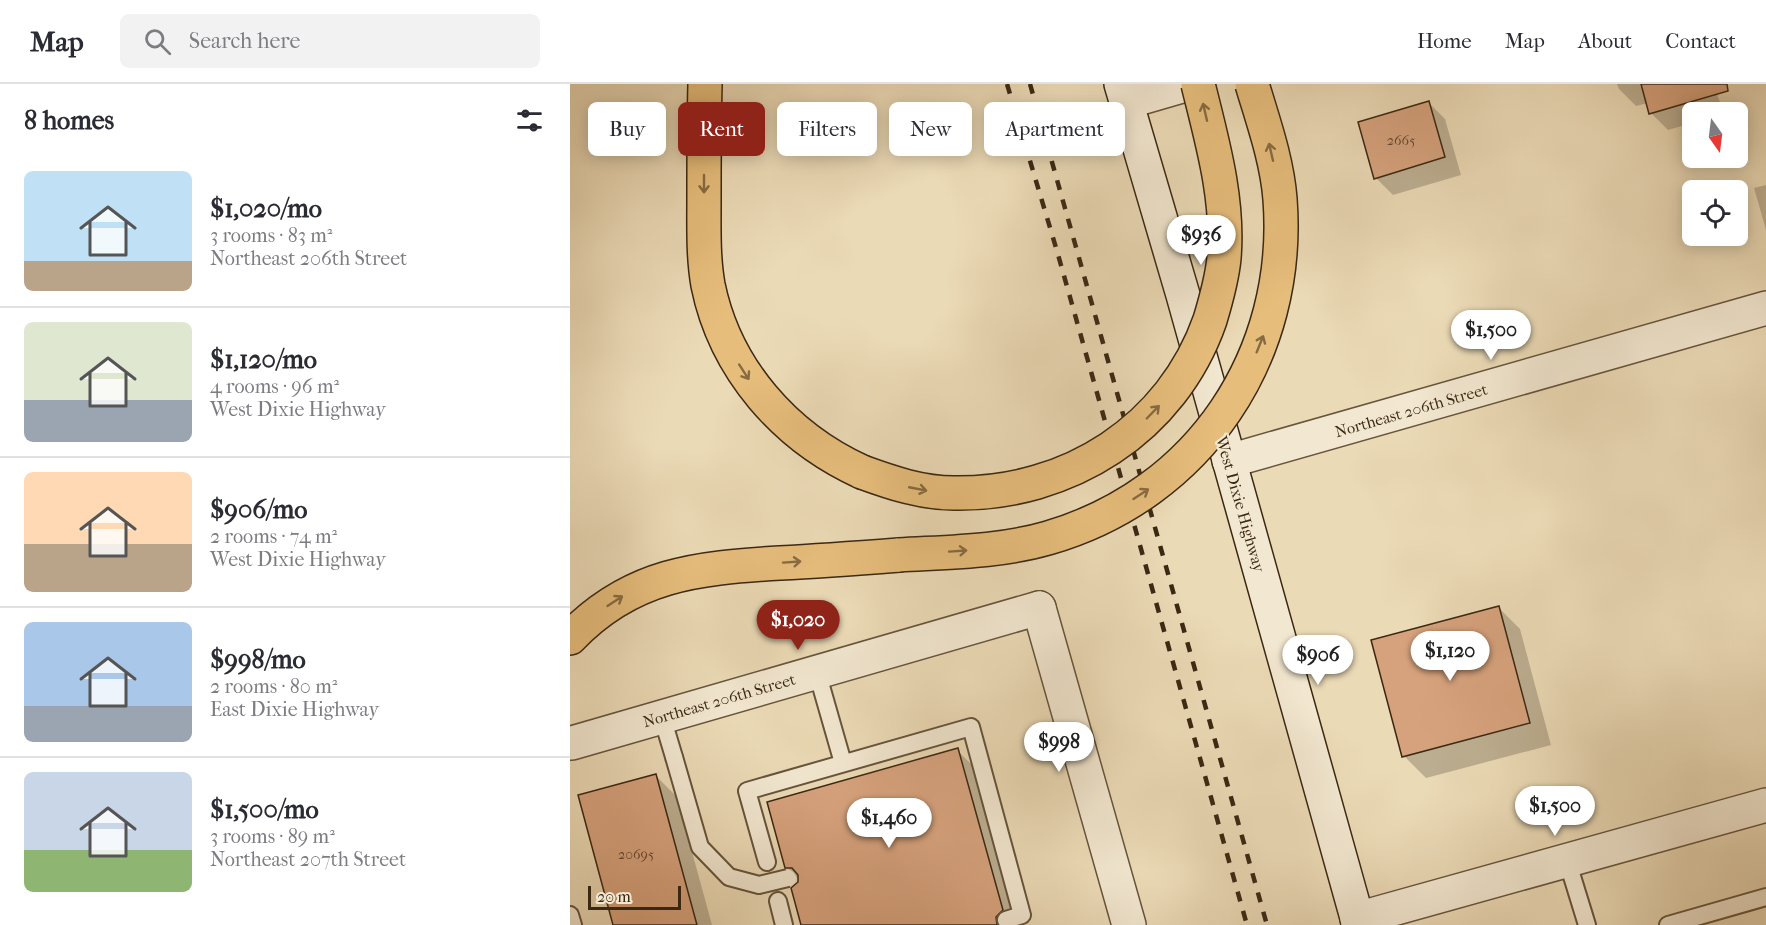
<!DOCTYPE html>
<html lang="en">
<head>
<meta charset="utf-8">
<style>
	:root { --surface:#fff; --page:#f2f2f3; --text:#2b2b33; --muted:#7c7c81; --line:#e1e1e2; --accent:#8f2418 }
	body { margin:0; font-family:"IM FELL French Canon",serif; background:var(--page); color:var(--text); height:100vh; display:flex; flex-direction:column; font-size:22px; white-space:nowrap }
	* { box-sizing:border-box; margin:0 }
	p { font-size:20px; color:var(--muted) }
	.icon { flex:none; width:33px; height:33px; fill:none; stroke:currentColor; stroke-width:2; stroke-linecap:round; stroke-linejoin:round }
	.map { position:relative; flex:1; overflow:hidden }
	.sheet { display:flex; flex-direction:column; background:var(--surface); width:570px }
	.sheet>* { flex:none }
	.hud { position:absolute; left:18px; top:18px; width:570px; height:54px; display:flex; gap:12px }
	.needle { width:39px; rotate:166deg }
	.buttons { position:absolute; left:1112px; top:18px; display:grid; gap:12px }
	.buttons a { display:grid; place-items:center; width:66px; height:66px; border-radius:9px; background:var(--surface); box-shadow:0 3px 15px #0003; font-size:30px }
	.scale { position:absolute; left:18px; bottom:15px; width:93px; box-sizing:border-box; padding-left:6px; border:3px solid #3a2813; border-top:0; font-size:16px; line-height:21px; white-space:nowrap; color:#3a2813; -webkit-text-stroke:4px #f2e7d0; paint-order:stroke }
	.price { position:absolute; translate:-50% -51px; padding:0 14px; border-radius:21px; background:#fff; color:#222; font-size:20px; line-height:39px; filter:drop-shadow(0 2px 3px #0008) }
	.price::after { content:''; position:absolute; left:50%; top:36px; width:18px; height:14px; margin-left:-9px; background:inherit; clip-path:polygon(0 0,100% 0,50% 100%) }
	.price.selected { background:var(--accent); color:#fff }
	ul { padding:0; list-style:none }
	li { display:flex; align-items:center; gap:18px; height:150px; padding:0 24px }
	li+li { border-top:2px solid var(--line) }
	li span { display:grid; place-items:center; flex:none; width:168px; height:120px; border-radius:9px; color:#555 }
	li>.icon { margin-inline-start:auto }
	span .icon { width:72px; height:72px; fill:#fffc; stroke-width:1 }
	li b { font-size:26px }
	h2 { display:flex; justify-content:space-between; align-items:center; height:72px; padding:0 24px; font-size:26px }
	.tag { padding:0 21px; border-radius:9px; background:var(--surface); box-shadow:0 3px 15px #0003; font-size:21px; line-height:54px }
	.tag.selected { background:var(--accent); color:#fff }
	header { display:flex; align-items:center; gap:36px; box-sizing:border-box; height:84px; padding:0 30px; background:var(--surface); border-bottom:2px solid var(--line) }
	header strong { font-size:28px }
	nav { display:flex; gap:33px; margin-inline-start:auto; font-size:21px }
	.search { width:420px; height:54px; background:var(--page); display:flex; align-items:center; gap:15px; box-sizing:border-box; padding:0 21px; border-radius:9px; color:var(--muted); font-size:22px }
	main { display:flex; flex:1; min-height:0 }
	.map>svg:first-child { display:block }
	.shadow { fill:#0003 }
	.building { fill:#d6a27d; stroke:#3a2813; stroke-width:1.5 }
	.lines { fill:none; stroke-linecap:round; stroke-linejoin:round }
	.service-casing { stroke:#66543c; stroke-width:20 }
	.minor-casing { stroke:#66543c; stroke-width:36 }
	.tertiary-casing { stroke:#66543c; stroke-width:36 }
	.secondary-casing { stroke:#3a2813; stroke-width:36 }
	.primary-casing { stroke:#3a2813; stroke-width:36 }
	.service { stroke:#f2e7d0; stroke-width:16 }
	.minor { stroke:#f2e7d0; stroke-width:33 }
	.tertiary { stroke:#f2e7d0; stroke-width:33 }
	.secondary { stroke:#f2e7d0; stroke-width:33 }
	.primary { stroke:#e6bd7b; stroke-width:33 }
	.rail { stroke:#3a2813; stroke-width:4.5; stroke-dasharray:10 10; stroke-linecap:butt }
	.service-bridge-casing { stroke:#66543c; stroke-width:20; stroke-linecap:butt }
	.primary-bridge-casing { stroke:#3a2813; stroke-width:36; stroke-linecap:butt }
	.service-bridge { stroke:#f2e7d0; stroke-width:16 }
	.primary-bridge { stroke:#e6bd7b; stroke-width:33 }
	.oneway { stroke:#876b42 }
	.labels { text-anchor:middle; stroke-width:4.5; stroke-linejoin:round; paint-order:stroke }
	.number-label { font-size:14px; fill:#61462e }
	.street-label { font-size:16px; fill:#3a2813; stroke:#f2e7d0 }
</style>
</head>
<body>
<header>
<strong>Map</strong>
<div class="search"><svg class="icon" aria-label="search" viewBox="0 0 24 24"><circle cx="10" cy="10" r="6"/><path d="M15 15l6 6"/></svg>Search here</div>
<nav><a>Home</a><a>Map</a><a>About</a><a>Contact</a></nav>
</header>
<main>
<section class="sheet">
<h2>8 homes<svg class="icon" aria-label="filters" viewBox="0 0 24 24"><path d="M4 7h16M4 17h16"/><circle cx="9" cy="7" r="2"/><circle cx="15" cy="17" r="2"/></svg></h2>
<ul>
<li><span style="background:linear-gradient(#bfe0f5 75%,#b9a48a 0)"><svg class="icon" aria-label="home" viewBox="0 0 24 24"><path d="M3 11l9-7 9 7M6 9v11h12V9"/></svg></span><div><b>$1,020/mo</b><p>3 rooms · 83 m²</p><p>Northeast 206th Street</p></div></li>
<li><span style="background:linear-gradient(#dfe7d0 65%,#9aa5b1 0)"><svg class="icon" aria-label="home" viewBox="0 0 24 24"><path d="M3 11l9-7 9 7M6 9v11h12V9"/></svg></span><div><b>$1,120/mo</b><p>4 rooms · 96 m²</p><p>West Dixie Highway</p></div></li>
<li><span style="background:linear-gradient(#ffd9b3 60%,#b9a48a 0)"><svg class="icon" aria-label="home" viewBox="0 0 24 24"><path d="M3 11l9-7 9 7M6 9v11h12V9"/></svg></span><div><b>$906/mo</b><p>2 rooms · 74 m²</p><p>West Dixie Highway</p></div></li>
<li><span style="background:linear-gradient(#a9c7e8 70%,#9aa5b1 0)"><svg class="icon" aria-label="home" viewBox="0 0 24 24"><path d="M3 11l9-7 9 7M6 9v11h12V9"/></svg></span><div><b>$998/mo</b><p>2 rooms · 80 m²</p><p>East Dixie Highway</p></div></li>
<li><span style="background:linear-gradient(#c9d6e8 65%,#8fb573 0)"><svg class="icon" aria-label="home" viewBox="0 0 24 24"><path d="M3 11l9-7 9 7M6 9v11h12V9"/></svg></span><div><b>$1,500/mo</b><p>3 rooms · 89 m²</p><p>Northeast 207th Street</p></div></li>
</ul>
</section>
<div class="map">
<svg width="1196" height="841" viewBox="0 0 1196 841">
	<rect width="100%" height="100%" fill="#ebdab6"/>
	<filter id="stains"><feTurbulence type="fractalNoise" baseFrequency=".00333" numOctaves="4"/><feColorMatrix values="0 0 0 0 .2 0 0 0 0 .09 0 0 0 0 .02 0 0 0 .5 -.17"/></filter>
	<radialGradient id="worn" r=".72"><stop offset=".6" stop-color="#630" stop-opacity="0"/><stop offset="1" stop-color="#630" stop-opacity=".3"/></radialGradient>
	<!-- shadow -->
	<path class="shadow" d="M1047,0H1144L1153,28H1122V39L1098,46L1081,29L1078,19L1066,22L1049,5Z
		M858,18L875,35L891,91L823,111L806,94Z
		M1196,101V146L1184,104Z
		M928,523L950,545L981,661L856,694L834,672Z
		M387,666L409,688L452,841H233L229,796L217,783Z
		M85,691L107,713L142,841H45Z"/>
	<!-- building -->
	<path class="building" d="M1071,0H1157L1158,7L1079,30Z
		M859,17L875,73L804,95L788,38Z
		M929,522L960,639L832,673L801,556Z
		M388,664L433,826L426,833L427,841H231L221,804L228,798V791L222,784H215L197,718Z
		M86,690L127,841H43L8,711Z"/>
	<g class="lines">
		<!-- service casing -->
		<g class="service-casing">
			<path id="service" d="M247,588L273,679
				M92,633L104,673
				M997,776L1017,841
				M197,778L177,707L401,643L452,831L436,836
				M208,817L214,841
				M0,831L3,841
				M1098,841L1196,813"/>
		</g>
		<!-- minor casing -->
		<g class="minor-casing">
			<path id="minor" d="M557,18L619,0
				M659,377L1196,224
				M2,659L469,524
				M787,835L1196,721"/>
		</g>
		<!-- tertiary casing -->
		<g class="tertiary-casing">
			<path id="tertiary" d="M469,524L559,841"/>
		</g>
		<!-- secondary casing -->
		<g class="secondary-casing">
			<path id="secondary" d="M551,0L613,211L789,841"/>
		</g>
		<!-- primary casing -->
		<g class="primary-casing">
			<path id="primary" d="M135,0C134,38 134,76 134,114C134,143 133,173 138,201C155,285 215,353 292,388
				M0,554C61,490 127,484 210,479C250,477 290,474 329,471"/>
		</g>
		<!-- service -->
		<use href="#service" class="service"/>
		<!-- minor -->
		<use href="#minor" class="minor"/>
		<!-- tertiary -->
		<use href="#tertiary" class="tertiary"/>
		<!-- secondary -->
		<use href="#secondary" class="secondary"/>
		<!-- primary -->
		<use href="#primary" class="primary"/>
		<!-- rail -->
		<path class="rail" d="M437,0L487,167L677,841
			M460,0L697,841"/>
		<!-- service-bridge casing -->
		<g class="service-bridge-casing">
			<path id="service-bridge" d="M104,673L130,763L159,793L189,801L218,794"/>
		</g>
		<!-- primary-bridge casing -->
		<g class="primary-bridge-casing">
			<path id="primary-bridge" d="M292,388C322,399 352,409 384,409C498,411 602,345 640,236C646,216 652,195 654,174C659,115 642,57 628,0
				M329,471C379,468 430,468 478,454C630,410 722,271 710,115C707,76 693,37 682,0"/>
		</g>
		<!-- service-bridge -->
		<use href="#service-bridge" class="service-bridge"/>
		<!-- primary-bridge -->
		<use href="#primary-bridge" class="primary-bridge"/>
	</g>
	<!-- one-way arrows -->
	<defs><path id="oneway-shaft" d="M-6 0H5M1.5-3L5.5 0L1.5 3" fill="none" stroke-width="1.6" stroke-linecap="round" stroke-linejoin="round" transform="scale(1.5)"/></defs>
	<g class="oneway">
		<use href="#oneway-shaft" transform="translate(635 28) rotate(-103)"/>
		<use href="#oneway-shaft" transform="translate(701 68) rotate(-103)"/>
		<use href="#oneway-shaft" transform="translate(134 100) rotate(90)"/>
		<use href="#oneway-shaft" transform="translate(690 260) rotate(-68)"/>
		<use href="#oneway-shaft" transform="translate(174 288) rotate(57)"/>
		<use href="#oneway-shaft" transform="translate(583 328) rotate(-46)"/>
		<use href="#oneway-shaft" transform="translate(348 405) rotate(11)"/>
		<use href="#oneway-shaft" transform="translate(571 410) rotate(-33)"/>
		<use href="#oneway-shaft" transform="translate(388 467) rotate(-4)"/>
		<use href="#oneway-shaft" transform="translate(222 478) rotate(-4)"/>
		<use href="#oneway-shaft" transform="translate(45 517) rotate(-33)"/>
	</g>
	<g class="labels">
		<!-- number labels -->
		<g class="number-label">
			<text x="831" y="61">2665</text>
			<text x="66" y="775">20695</text>
		</g>
		<!-- street labels -->
		<g class="street-label">
			<text transform="translate(841 326) rotate(-16)" y="6">Northeast 206th Street</text>
			<text transform="translate(671 420) rotate(74)" y="6">West Dixie Highway</text>
			<text transform="translate(149 616) rotate(-16)" y="6">Northeast 206th Street</text>
		</g>
	</g>
	<rect width="100%" height="100%" filter="url(#stains)"/>
	<rect width="100%" height="100%" fill="url(#worn)"/>
</svg>
<div class="buttons">
<a><svg class="needle" viewBox="-14 -14 28 28"><path d="M0-13l5 13h-10z" fill="#e53935"/><path d="M0 13l5-13h-10z" fill="#7c7c81"/></svg></a>
<a><svg class="icon" aria-label="locate" viewBox="0 0 24 24"><circle cx="12" cy="12" r="6"/><path d="M12 2v4M12 18v4M2 12h4M18 12h4"/></svg></a>
</div>
<div class="scale">20 m</div>
<b class="price" style="left:631px;top:182px">$936</b>
<b class="price" style="left:921px;top:277px">$1,500</b>
<b class="price selected" style="left:228px;top:567px">$1,020</b>
<b class="price" style="left:880px;top:598px">$1,120</b>
<b class="price" style="left:748px;top:602px">$906</b>
<b class="price" style="left:489px;top:689px">$998</b>
<b class="price" style="left:985px;top:753px">$1,500</b>
<b class="price" style="left:319px;top:765px">$1,460</b>
<div class="hud">
<a class="tag">Buy</a>
<a class="tag selected">Rent</a>
<a class="tag">Filters</a>
<a class="tag">New</a>
<a class="tag">Apartment</a>
</div>
</div>
</main>
</body>
</html>
